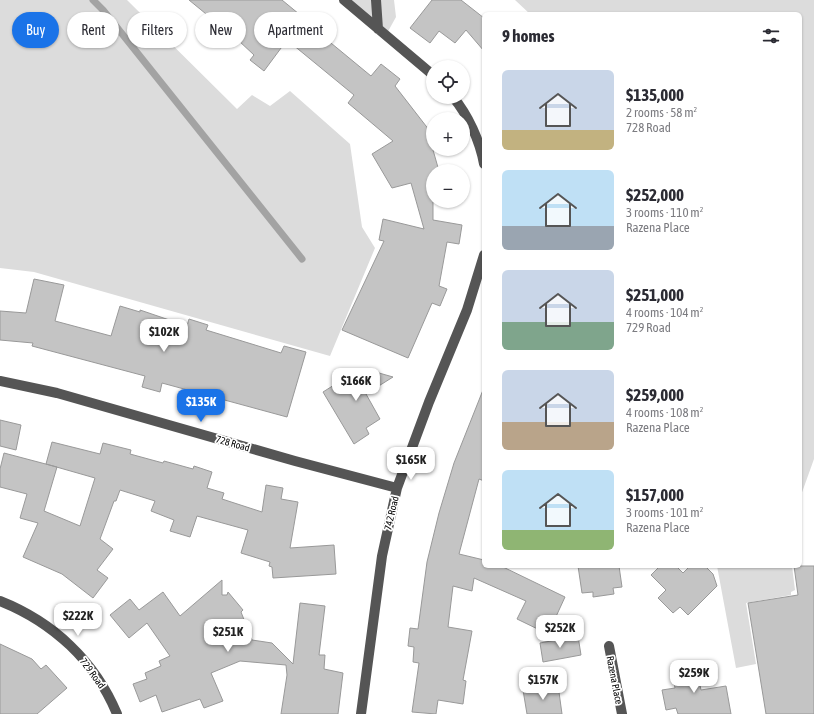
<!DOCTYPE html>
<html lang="en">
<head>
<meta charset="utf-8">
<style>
	:root { --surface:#fff; --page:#f2f2f3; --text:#2b2b33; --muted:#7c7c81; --accent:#1a73e8 }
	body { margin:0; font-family:"Asap Condensed",sans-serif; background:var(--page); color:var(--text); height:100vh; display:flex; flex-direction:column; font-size:15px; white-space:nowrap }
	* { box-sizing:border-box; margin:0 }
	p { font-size:13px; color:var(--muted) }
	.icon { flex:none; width:22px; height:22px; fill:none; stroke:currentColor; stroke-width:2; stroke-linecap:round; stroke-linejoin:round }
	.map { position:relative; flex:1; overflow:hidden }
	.details { position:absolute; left:482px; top:12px; width:320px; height:556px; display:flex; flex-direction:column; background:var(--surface); border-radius:6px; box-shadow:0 1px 3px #0004 }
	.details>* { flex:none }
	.hud { position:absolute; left:12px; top:12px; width:380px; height:36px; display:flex; gap:8px }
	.fabs { position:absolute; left:426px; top:60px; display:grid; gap:8px }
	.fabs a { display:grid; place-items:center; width:44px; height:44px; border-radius:50%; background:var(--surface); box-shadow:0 1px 3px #0004; font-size:20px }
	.price { position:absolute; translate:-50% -34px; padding:0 9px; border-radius:8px; background:#fff; color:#222; font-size:13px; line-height:26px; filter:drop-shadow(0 1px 2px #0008) }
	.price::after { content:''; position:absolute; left:50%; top:24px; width:12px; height:9px; margin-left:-6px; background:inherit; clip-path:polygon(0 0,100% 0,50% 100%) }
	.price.current { background:var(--accent); color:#fff }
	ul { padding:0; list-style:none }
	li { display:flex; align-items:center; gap:12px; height:100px; padding:0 20px }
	li span { display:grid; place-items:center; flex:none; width:112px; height:80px; border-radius:6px; color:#555 }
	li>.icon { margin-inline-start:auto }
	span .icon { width:48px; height:48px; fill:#fffc; stroke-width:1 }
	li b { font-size:17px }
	h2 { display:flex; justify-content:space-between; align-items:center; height:48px; padding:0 20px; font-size:17px }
	.tag { padding:0 14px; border-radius:18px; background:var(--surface); box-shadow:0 1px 3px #0004; font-size:14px; line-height:36px }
	.tag.current { background:var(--accent); color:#fff }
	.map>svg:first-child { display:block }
	.green { fill:#dcdcdc }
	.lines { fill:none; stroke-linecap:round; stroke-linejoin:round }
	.stream { stroke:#a3a3a3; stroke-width:7 }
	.building { fill:#c4c4c4; stroke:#999 }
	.minor { stroke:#555; stroke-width:10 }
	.labels { text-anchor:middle; stroke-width:3.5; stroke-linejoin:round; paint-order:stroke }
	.street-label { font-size:10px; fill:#000; stroke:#fff }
</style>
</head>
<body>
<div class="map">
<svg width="814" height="714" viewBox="0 0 814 714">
	<rect width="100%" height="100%" fill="#fff"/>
	<!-- green -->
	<path class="green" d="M0,0H127L237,109L252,95L270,106L290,91L350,144L362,227L375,248L330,356L34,272L0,268Z
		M345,0H394L396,17L386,35Z
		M515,0H814V459L800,498V14H530Z
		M717,566H792L795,590L791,592V595L746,603L756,664L736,668Z"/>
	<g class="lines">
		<!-- stream -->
		<path class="stream" d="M93,0L103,10L302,259"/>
	</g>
	<!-- building -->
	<path class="building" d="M189,0H282L299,14L297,15L371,76L381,64L400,79L395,86L433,135V150L439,171H433V220L462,225L459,244L447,242L439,286L447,289L440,306L432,303L408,358L342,330L384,241L379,240L383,219L424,229L411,183L392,188L372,154L393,141L348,103L354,95L287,40L264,71L250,60L254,55L239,41Z
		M432,0H461L484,18V51L466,30L455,43L439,31L430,43L410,28Z
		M34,279L64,285L55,321L111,336L120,306L140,312V310L187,326L189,319L208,325L206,330L281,353L284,346L306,352L287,417L162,383L160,392L142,387L145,376L32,346L33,343L0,340V311L26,313Z
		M365,369L393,377L366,394L380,419L366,428L369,434L354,444L323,392L342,380L347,371L361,377Z
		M483,390L484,481L479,479L459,554L484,560V566H501L565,597L548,634L517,619L526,601L474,578L472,591L453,586L448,627L472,631L463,680L466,681L463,704L438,700L436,714L412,712L419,663L413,662L414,647L408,646L410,628L418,629L427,562L439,513L454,463Z
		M0,420L21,425L16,450L0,446Z
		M52,442L100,454L103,443L131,450L130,454L163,463L164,461L193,469L194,466L212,472L207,488L224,493L222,499L262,512L266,485L283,488L281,499L298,502L290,548L334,545L336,574L273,578L272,567L269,566L270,562L241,553L248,530L197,516L190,537L170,531L174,520L151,511L155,501L120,490L116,501H114L100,539L113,549L97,570L108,578L93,598L62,574L23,557L38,523L20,518L27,494L0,487V469L4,453L57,467L44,511L80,526L95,478L46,464Z
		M578,566H619L622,587L613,588L614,594L593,597V592L582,593Z
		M660,566H676L683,573L690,566H705L713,574L717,586L688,615L680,607L673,613L658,598L666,590L651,575Z
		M794,566H814V714H766L748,603L798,595Z
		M222,580V595H227L228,592L243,610L241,612L252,640L272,643L293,664L300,603L325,606L319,655H325L324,669L343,673L338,714H281L287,675L286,665L240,661L211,673L223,701L204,708L200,699L162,712L156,695L140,702L133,684L147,679L145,673L161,666L159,661L170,656L147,623L129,638L110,615L130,599L139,610L163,592L180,616Z
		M578,636L581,655L543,662L540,643Z
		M0,644L32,659L41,669L46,665L67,688L37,714H0Z
		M695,662L701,690L726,686L731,714H678L676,708L666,710L662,690L675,688L671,667Z
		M558,685L562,714H527L523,690Z"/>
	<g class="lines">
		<!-- minor -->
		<path class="minor" d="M344,0L433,75
			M376,0L378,29
			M453,97C468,115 480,141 484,164
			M0,381L57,393L295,461L397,488
			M0,601C53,622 95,661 117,714
			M609,646L622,714
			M361,714L382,556L397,488L429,402L467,310L484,255"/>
	</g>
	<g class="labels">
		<!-- street labels -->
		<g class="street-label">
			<text transform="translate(233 443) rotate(16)" y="4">728 Road</text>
			<text transform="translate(391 513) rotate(-77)" y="4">742 Road</text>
			<text transform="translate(93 673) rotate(54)" y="4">729 Road</text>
			<text transform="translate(615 680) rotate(79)" y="4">Razena Place</text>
		</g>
	</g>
</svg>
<div class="fabs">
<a><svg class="icon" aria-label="locate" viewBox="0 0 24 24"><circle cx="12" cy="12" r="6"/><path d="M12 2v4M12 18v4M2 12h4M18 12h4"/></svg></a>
<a>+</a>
<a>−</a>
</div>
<b class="price" style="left:164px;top:353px">$102K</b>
<b class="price" style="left:356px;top:402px">$166K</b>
<b class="price current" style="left:201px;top:423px">$135K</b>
<b class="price" style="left:411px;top:481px">$165K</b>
<b class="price" style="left:78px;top:637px">$222K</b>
<b class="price" style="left:560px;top:649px">$252K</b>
<b class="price" style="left:228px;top:653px">$251K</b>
<b class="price" style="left:694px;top:694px">$259K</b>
<b class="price" style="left:543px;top:701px">$157K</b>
<div class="hud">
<a class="tag current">Buy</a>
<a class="tag">Rent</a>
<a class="tag">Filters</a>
<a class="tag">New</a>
<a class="tag">Apartment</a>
</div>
<section class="details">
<h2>9 homes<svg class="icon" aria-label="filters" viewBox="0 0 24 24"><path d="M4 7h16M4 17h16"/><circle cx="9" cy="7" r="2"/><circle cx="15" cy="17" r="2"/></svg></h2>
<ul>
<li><span style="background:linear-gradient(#c9d6e8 75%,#c2b280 0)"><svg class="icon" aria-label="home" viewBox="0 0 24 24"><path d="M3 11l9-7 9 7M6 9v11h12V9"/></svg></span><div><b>$135,000</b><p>2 rooms · 58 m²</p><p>728 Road</p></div></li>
<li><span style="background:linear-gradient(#bfe0f5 70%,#9aa5b1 0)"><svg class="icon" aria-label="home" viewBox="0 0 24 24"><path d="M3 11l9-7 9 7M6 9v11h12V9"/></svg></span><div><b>$252,000</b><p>3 rooms · 110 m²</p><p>Razena Place</p></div></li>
<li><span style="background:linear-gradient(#c9d6e8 65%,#7fa58c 0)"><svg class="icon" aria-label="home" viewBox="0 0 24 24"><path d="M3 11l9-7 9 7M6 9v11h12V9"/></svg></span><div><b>$251,000</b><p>4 rooms · 104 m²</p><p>729 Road</p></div></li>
<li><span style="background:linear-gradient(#c9d6e8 65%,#b9a48a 0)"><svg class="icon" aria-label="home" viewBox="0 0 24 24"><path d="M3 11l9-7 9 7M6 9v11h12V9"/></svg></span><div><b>$259,000</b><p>4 rooms · 108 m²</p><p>Razena Place</p></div></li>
<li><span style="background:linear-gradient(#bfe0f5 75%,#8fb573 0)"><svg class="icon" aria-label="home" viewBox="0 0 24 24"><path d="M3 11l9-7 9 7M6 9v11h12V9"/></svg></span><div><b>$157,000</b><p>3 rooms · 101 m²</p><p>Razena Place</p></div></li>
</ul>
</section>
</div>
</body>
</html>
